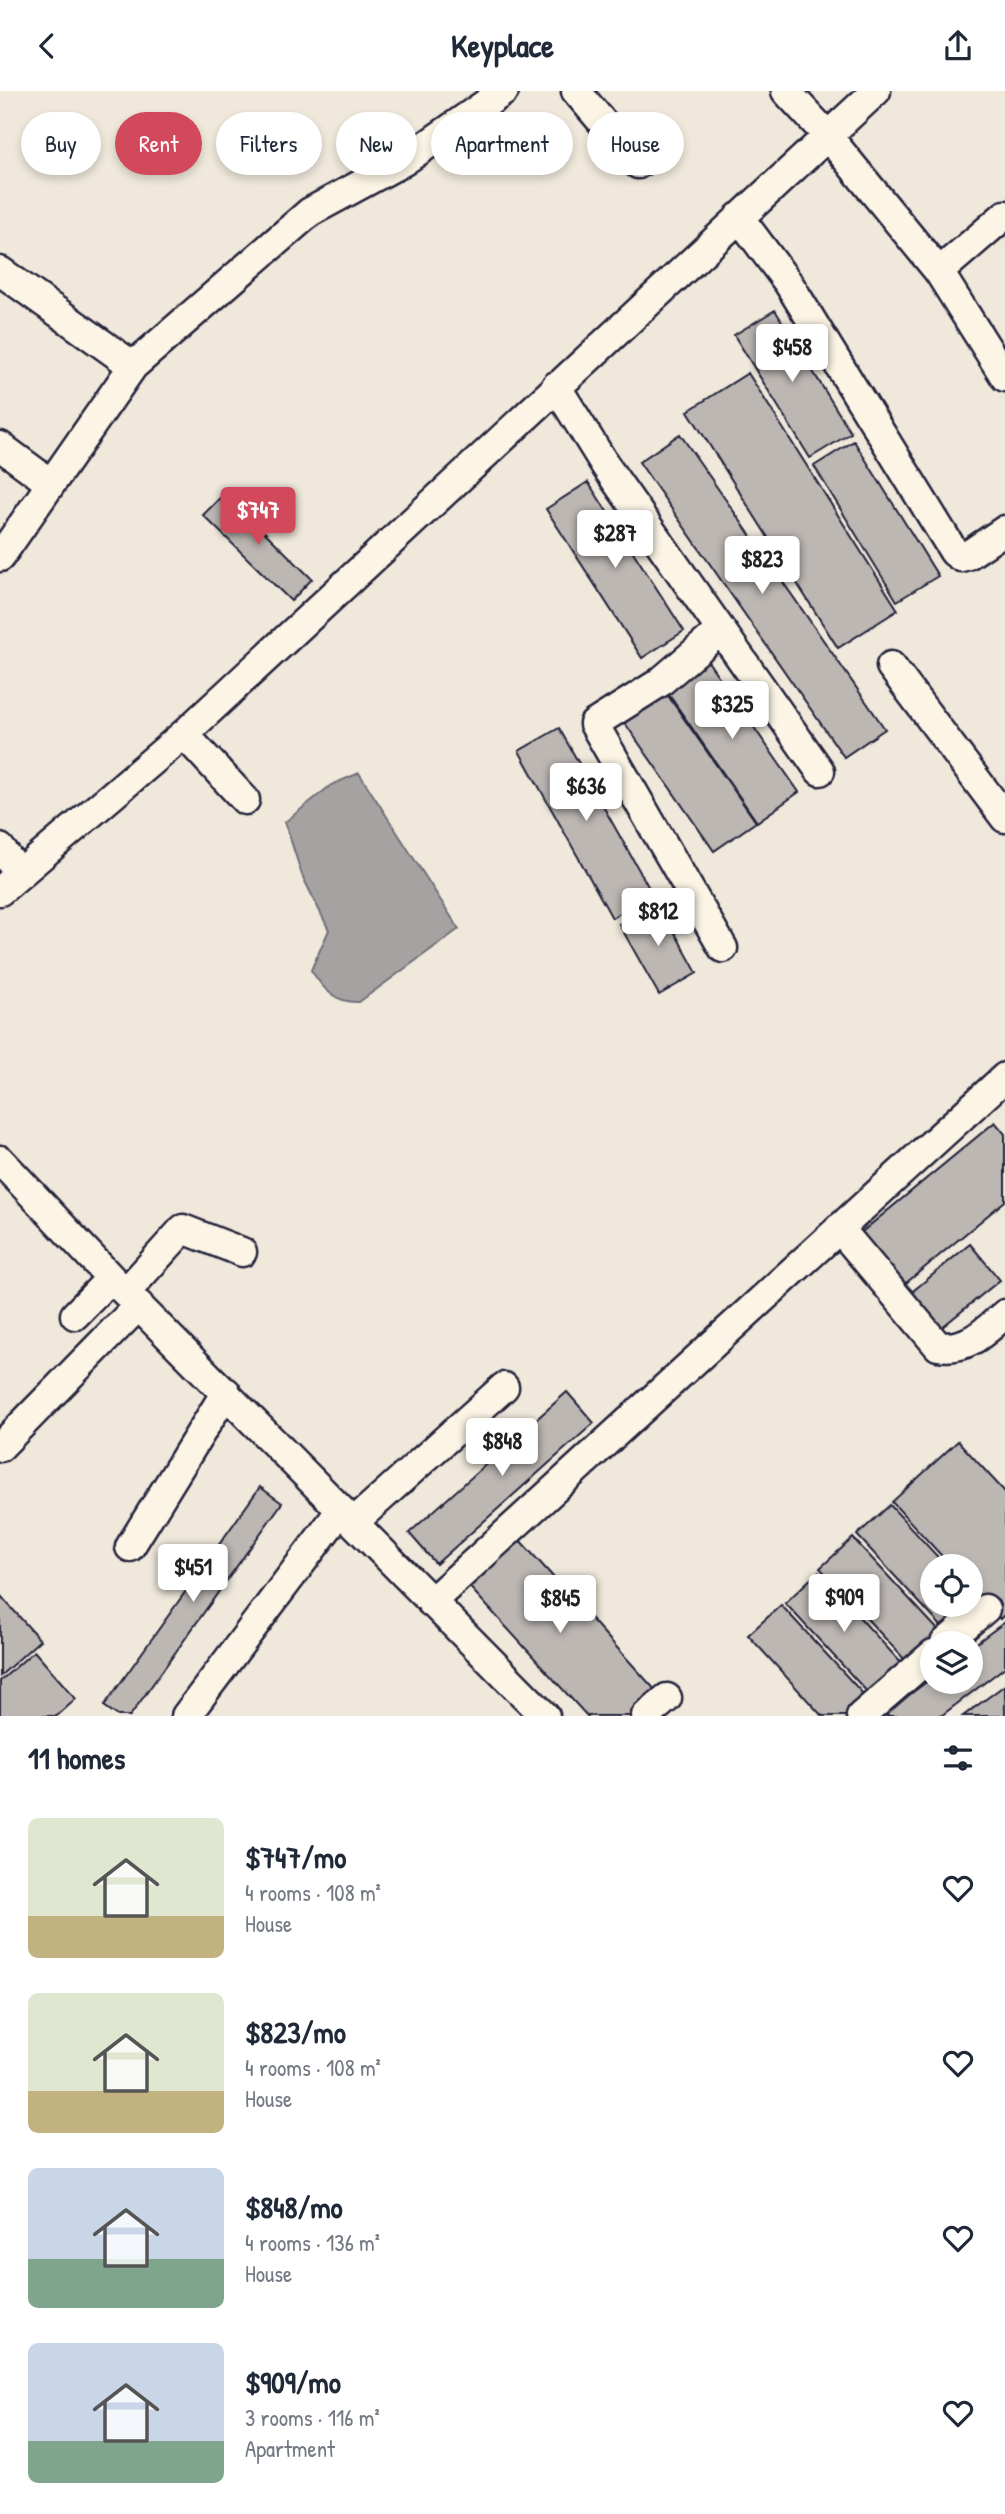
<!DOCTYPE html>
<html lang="en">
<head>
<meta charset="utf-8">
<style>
	:root { --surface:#fff; --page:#f2f2f3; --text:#1f2937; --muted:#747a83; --accent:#d1495b }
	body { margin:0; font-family:"Patrick Hand",sans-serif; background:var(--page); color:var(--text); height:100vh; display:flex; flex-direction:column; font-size:26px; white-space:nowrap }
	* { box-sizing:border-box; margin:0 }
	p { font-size:23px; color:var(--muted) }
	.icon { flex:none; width:38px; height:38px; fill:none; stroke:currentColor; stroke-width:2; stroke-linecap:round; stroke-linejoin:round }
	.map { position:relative; height:1625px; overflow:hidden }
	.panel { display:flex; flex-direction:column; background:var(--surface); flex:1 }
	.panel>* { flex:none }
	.hud { position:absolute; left:21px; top:21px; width:964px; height:63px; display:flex; gap:14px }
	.buttons { position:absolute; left:920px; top:1463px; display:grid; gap:14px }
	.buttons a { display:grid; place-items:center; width:63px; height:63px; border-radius:50%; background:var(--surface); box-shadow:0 4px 10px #0003; font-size:35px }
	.price { position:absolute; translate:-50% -60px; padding:0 16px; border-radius:7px; background:#fff; color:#222; font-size:23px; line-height:46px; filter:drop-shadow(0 2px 4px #0008) }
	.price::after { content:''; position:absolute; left:50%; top:42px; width:21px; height:16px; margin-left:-10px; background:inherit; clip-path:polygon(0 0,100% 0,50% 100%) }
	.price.active { background:var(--accent); color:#fff }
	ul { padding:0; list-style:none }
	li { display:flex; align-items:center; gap:21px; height:175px; padding:0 28px }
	li span { display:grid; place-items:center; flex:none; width:196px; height:140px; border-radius:10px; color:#555 }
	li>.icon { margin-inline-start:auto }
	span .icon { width:84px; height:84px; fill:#fffc; stroke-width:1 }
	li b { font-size:30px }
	h2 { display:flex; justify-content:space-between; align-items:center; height:84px; padding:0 28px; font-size:30px }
	.chip { padding:0 24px; border-radius:32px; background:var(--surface); box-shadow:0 4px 10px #0003; font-size:24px; line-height:63px }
	.chip.active { background:var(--accent); color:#fff }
	header { display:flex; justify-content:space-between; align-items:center; height:91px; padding:0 28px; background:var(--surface); font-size:32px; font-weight:700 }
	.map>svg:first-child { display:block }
	.water { fill:#a6a2a2; stroke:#716f79; stroke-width:2 }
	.building { fill:#bcb7b3; stroke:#22223b; stroke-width:2 }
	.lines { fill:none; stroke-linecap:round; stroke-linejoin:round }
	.minor-casing { stroke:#22223b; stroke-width:33 }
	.minor { stroke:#fcf5e5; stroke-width:28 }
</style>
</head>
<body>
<header><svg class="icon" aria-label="back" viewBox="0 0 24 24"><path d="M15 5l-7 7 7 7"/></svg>Keyplace<svg class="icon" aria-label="share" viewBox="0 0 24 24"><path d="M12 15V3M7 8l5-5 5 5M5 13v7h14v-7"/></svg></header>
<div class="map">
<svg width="1005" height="1625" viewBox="0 0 1005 1625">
	<rect width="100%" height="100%" fill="#efe8db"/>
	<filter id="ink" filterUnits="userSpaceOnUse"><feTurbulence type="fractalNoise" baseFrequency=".0143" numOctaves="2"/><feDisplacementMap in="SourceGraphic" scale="14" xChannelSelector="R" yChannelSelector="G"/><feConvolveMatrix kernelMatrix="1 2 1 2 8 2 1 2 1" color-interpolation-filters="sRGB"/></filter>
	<g filter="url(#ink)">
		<!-- water -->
		<path class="water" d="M359,682L459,838L359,911C335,912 323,898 311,879L329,839L302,784L285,731L331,694Z"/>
		<!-- building -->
		<path class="building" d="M775,219L851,342L810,367L734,244Z
			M748,282L898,519L838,557L688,320Z
			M680,343L885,638L844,666L639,371Z
			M854,350L938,485L897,510L814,375Z
			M588,391L684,540L642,567L546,418Z
			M225,402L312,488L291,510L203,424Z
			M707,569L799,701L757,731L665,598Z
			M664,599L756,731L714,760L622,628Z
			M559,637L653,804L612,827L519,660Z
			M658,811L697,882L659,904L619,833Z
			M995,1031L1005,1043V1110L900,1197L857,1145Z
			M970,1153L1000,1189L936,1241L907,1205Z
			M567,1301L594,1332L436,1473L409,1442Z
			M958,1350L1005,1401V1523L1000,1528L971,1497V1475H951L892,1411Z
			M260,1396L282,1412L130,1625H118L104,1615Z
			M890,1414L946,1475H933V1514H967L942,1536L857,1444Z
			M518,1447L657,1601L630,1625H587L467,1493Z
			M853,1447L939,1540L906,1570L820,1477Z
			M818,1481L903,1574L870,1604L785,1512Z
			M0,1504L40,1549L0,1585Z
			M781,1514L866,1606L846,1625H822L748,1544Z
			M1005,1531V1576L941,1625H881L933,1586V1591H971V1556Z
			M34,1560L76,1608L57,1625H0V1590Z
			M1005,1594V1625H963Z"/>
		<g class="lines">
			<!-- minor casing -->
			<g class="minor-casing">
				<path id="minor" d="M576,0L638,73
					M786,0L827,44L939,181L1005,286
					M739,126L789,193L954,461L961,466L968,464L1005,439
					M0,180L133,275L0,466
					M939,181L1005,124
					M133,275L310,121L404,70L504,0
					M556,295L607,377L820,680
					M0,355L50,392
					M721,539L659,592L594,633L723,857
					M891,575L1005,727
					M184,643L245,709
					M0,757L19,782
					M0,800L184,643L876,0
					M0,1069L111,1187L545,1625
					M839,1137L938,1255C967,1260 984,1241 1005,1223
					M126,1201L183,1138L242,1161
					M75,1224L111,1187
					M0,1356L139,1214
					M354,1431L504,1296
					M130,1456L226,1301
					M431,1511L1005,986
					M945,1552L985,1518
					M186,1625L341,1419
					M646,1625L667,1607
					M861,1625L933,1563"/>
			</g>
			<!-- minor -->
			<use href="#minor" class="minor"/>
		</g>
	</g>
</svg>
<div class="buttons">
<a><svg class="icon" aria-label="locate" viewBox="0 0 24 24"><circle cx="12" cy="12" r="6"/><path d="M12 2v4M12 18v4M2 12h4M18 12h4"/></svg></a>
<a><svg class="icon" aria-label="layers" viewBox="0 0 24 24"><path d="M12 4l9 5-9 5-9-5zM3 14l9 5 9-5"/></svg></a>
</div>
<b class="price" style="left:792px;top:293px">$458</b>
<b class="price active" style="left:258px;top:456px">$747</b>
<b class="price" style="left:615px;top:479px">$287</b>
<b class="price" style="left:762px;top:505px">$823</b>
<b class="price" style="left:732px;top:650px">$325</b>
<b class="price" style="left:586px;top:732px">$636</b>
<b class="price" style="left:658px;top:857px">$812</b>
<b class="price" style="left:502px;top:1387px">$848</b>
<b class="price" style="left:193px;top:1513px">$451</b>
<b class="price" style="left:844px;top:1543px">$909</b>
<b class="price" style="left:560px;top:1544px">$845</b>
<div class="hud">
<a class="chip">Buy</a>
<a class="chip active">Rent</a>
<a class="chip">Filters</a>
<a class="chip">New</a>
<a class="chip">Apartment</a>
<a class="chip">House</a>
</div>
</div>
<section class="panel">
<h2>11 homes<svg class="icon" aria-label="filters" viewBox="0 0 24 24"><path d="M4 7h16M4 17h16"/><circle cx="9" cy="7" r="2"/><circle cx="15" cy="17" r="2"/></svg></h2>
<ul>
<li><span style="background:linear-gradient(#dfe7d0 70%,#c2b280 0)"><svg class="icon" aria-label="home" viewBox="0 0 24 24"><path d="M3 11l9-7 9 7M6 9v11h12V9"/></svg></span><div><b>$747/mo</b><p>4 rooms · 108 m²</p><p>House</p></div><svg class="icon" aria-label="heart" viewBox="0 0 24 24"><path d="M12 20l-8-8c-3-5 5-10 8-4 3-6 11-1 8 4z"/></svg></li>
<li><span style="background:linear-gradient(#dfe7d0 70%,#c2b280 0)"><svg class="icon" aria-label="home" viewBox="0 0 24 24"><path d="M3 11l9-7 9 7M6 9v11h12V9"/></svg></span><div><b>$823/mo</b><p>4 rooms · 108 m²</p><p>House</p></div><svg class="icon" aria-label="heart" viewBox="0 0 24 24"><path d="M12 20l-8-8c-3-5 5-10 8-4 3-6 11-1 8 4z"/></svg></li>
<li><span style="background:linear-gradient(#c9d6e8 65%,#7fa58c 0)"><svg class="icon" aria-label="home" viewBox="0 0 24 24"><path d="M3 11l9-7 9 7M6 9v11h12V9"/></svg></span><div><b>$848/mo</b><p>4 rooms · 136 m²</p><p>House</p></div><svg class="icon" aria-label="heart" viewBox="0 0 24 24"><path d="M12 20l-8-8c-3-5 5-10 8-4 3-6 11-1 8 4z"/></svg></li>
<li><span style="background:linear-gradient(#c9d6e8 70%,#7fa58c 0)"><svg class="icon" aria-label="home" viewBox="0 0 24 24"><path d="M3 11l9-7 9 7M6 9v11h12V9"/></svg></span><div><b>$909/mo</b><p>3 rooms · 116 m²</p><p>Apartment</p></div><svg class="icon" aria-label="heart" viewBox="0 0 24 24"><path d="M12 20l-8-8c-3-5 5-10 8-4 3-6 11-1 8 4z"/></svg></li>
</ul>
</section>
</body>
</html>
